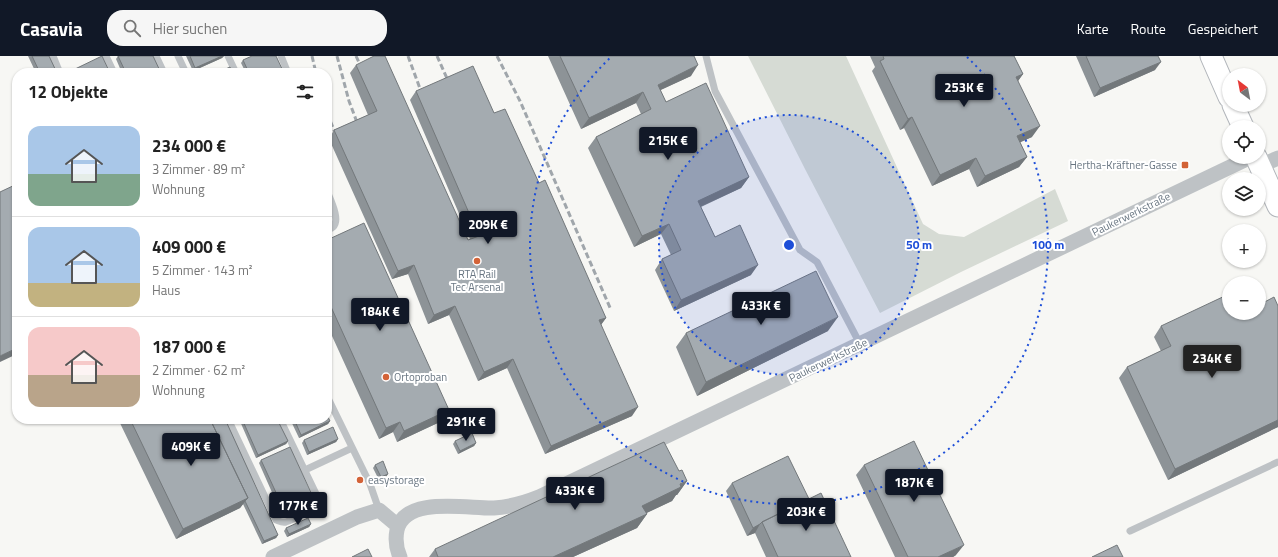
<!DOCTYPE html>
<html lang="de">
<head>
<meta charset="utf-8">
<style>
	:root { --surface:#fff; --page:#f6f6f6; --text:#222; --muted:#767676; --line:#e0e0e0; --accent:#111827 }
	body { margin:0; font-family:"Titillium Web",sans-serif; background:var(--page); color:var(--text); height:100vh; display:flex; flex-direction:column; font-size:15px; white-space:nowrap }
	* { box-sizing:border-box; margin:0 }
	p { font-size:13px; color:var(--muted) }
	.icon { flex:none; width:22px; height:22px; fill:none; stroke:currentColor; stroke-width:2; stroke-linecap:round; stroke-linejoin:round }
	.map { position:relative; flex:1; overflow:hidden }
	.details { position:absolute; left:12px; top:12px; width:320px; height:356px; display:flex; flex-direction:column; background:var(--surface); border-radius:16px; box-shadow:0 1px 3px #0004 }
	.details>* { flex:none }
	.needle { width:26px; rotate:328deg }
	.controls { position:absolute; left:1222px; top:12px; display:grid; gap:8px }
	.controls a { display:grid; place-items:center; width:44px; height:44px; border-radius:50%; background:var(--surface); box-shadow:0 1px 3px #0004; font-size:20px }
	.price { position:absolute; translate:-50% -34px; padding:0 9px; border-radius:4px; background:var(--accent); color:#fff; font-size:13px; line-height:26px; filter:drop-shadow(0 1px 2px #0008) }
	.price::after { content:''; position:absolute; left:50%; top:24px; width:12px; height:9px; margin-left:-6px; background:inherit; clip-path:polygon(0 0,100% 0,50% 100%) }
	.price.current { background:#222; color:#fff }
	ul { padding:0; list-style:none }
	li { display:flex; align-items:center; gap:12px; height:100px; padding:0 16px }
	li+li { border-top:1px solid var(--line) }
	li span { display:grid; place-items:center; flex:none; width:112px; height:80px; border-radius:12px; color:#555 }
	li>.icon { margin-inline-start:auto }
	span .icon { width:48px; height:48px; fill:#fffc; stroke-width:1 }
	li b { font-size:17px }
	h2 { display:flex; justify-content:space-between; align-items:center; height:48px; padding:0 16px; font-size:17px }
	header { display:flex; align-items:center; gap:24px; box-sizing:border-box; height:56px; padding:0 20px; background:var(--accent); color:#fff }
	header strong { font-size:19px }
	nav { display:flex; gap:22px; margin-inline-start:auto; font-size:14px }
	.search { width:280px; height:36px; background:var(--page); display:flex; align-items:center; gap:10px; box-sizing:border-box; padding:0 14px; border-radius:16px; color:var(--muted); font-size:15px }
	.map>svg:first-child { display:block }
	.green { fill:#d6dbd4 }
	.lines { fill:none; stroke-linecap:round; stroke-linejoin:round }
	.secondary-casing { stroke:#b1b5ba; stroke-width:23 }
	.lane { stroke:#bec2c5; stroke-width:7 }
	.street { stroke:#bec2c5; stroke-width:15 }
	.secondary { stroke:#fff; stroke-width:21 }
	.rail { stroke:#a0a6ab; stroke-width:3; stroke-dasharray:6 3; stroke-linecap:butt }
	.wall { fill:#8d9397 }
	.shaded-wall { fill:#73787b }
	.building { fill:#a4abb0; stroke:#73787b }
	.ring { fill:none; stroke:#1d4ed8; stroke-width:2; stroke-dasharray:2 4 }
	.poi-dot { fill:#d36338; stroke:#fff; stroke-width:1.5 }
	.labels { text-anchor:middle; stroke-width:4; stroke-linejoin:round; paint-order:stroke }
	.poi-label { font-size:11px; fill:#697682; stroke:#fff; text-anchor:start }
	.street-label { font-size:11px; fill:#697682; stroke:#fff }
	.centre { fill:#1d4ed8; stroke:#fff; stroke-width:2 }
	.ring-label { font-size:12px; text-anchor:middle; font-weight:bold; fill:#1d4ed8; stroke:#fff; stroke-width:4; stroke-linejoin:round; paint-order:stroke }
</style>
</head>
<body>
<header>
<strong>Casavia</strong>
<div class="search"><svg class="icon" aria-label="search" viewBox="0 0 24 24"><circle cx="10" cy="10" r="6"/><path d="M15 15l6 6"/></svg>Hier suchen</div>
<nav><a>Karte</a><a>Route</a><a>Gespeichert</a></nav>
</header>
<div class="map">
<svg width="1278" height="501" viewBox="0 0 1278 501">
	<rect width="100%" height="100%" fill="#f7f7f4"/>
	<!-- green -->
	<path class="green" d="M748,0H846L923,168L939,178L964,181L1055,133L1068,165L961,216L880,257L805,113Z"/>
	<g class="lines">
		<!-- secondary casing -->
		<g class="secondary-casing">
			<path id="secondary" d="M1211,0L1229,41
				M1233,49L1243,71
				M1256,101L1278,150"/>
		</g>
		<!-- lane -->
		<path class="lane" d="M53,0L60,17
			M106,0L114,17
			M156,0L164,17
			M178,0L186,17
			M228,0L236,17
			M281,0L288,17
			M706,0L715,35L800,194L817,206L860,288
			M327,135C330,143 341,164 333,171C331,173 329,173 327,174
			M327,340L370,428L379,454
			M228,363L276,464C279,465 282,467 286,466C293,464 315,451 319,444L280,363
			M305,414L352,392
			M1130,475L1278,406"/>
		<!-- street -->
		<path class="street" d="M1260,110L1278,102
			M273,501L357,461L379,454L398,470
			M400,501C396,492 395,484 397,474C405,439 469,453 494,452C510,451 524,447 539,441L1251,101"/>
		<!-- secondary -->
		<use href="#secondary" class="secondary"/>
		<!-- rail -->
		<path class="rail" d="M312,0L316,17
			M337,0L349,45L358,69
			M356,0L361,11
			M408,0L422,38
			M437,0L449,27
			M497,0L520,45L611,254
			M327,57L336,79"/>
	</g>
	<!-- wall -->
	<path class="wall" d="M28,0H49L57,17H36Z
		M118,0L161,17H122L116,3Z
		M186,0H224L222,2L193,15Z
		M548,0H694L691,20L660,34L666,46L749,121L741,132L701,151L715,181L751,219L674,255L655,214L662,203L671,199L661,178L634,191L588,92L596,81L641,58L636,47L581,73Z
		M870,0H1014L1023,18L1018,25L1032,81L1020,86L1027,101L1019,111L977,131L969,113L932,130L904,72L900,74L872,15L875,11Z
		M1076,0H1158L1155,14L1094,41Z
		M243,4L284,17H246L241,7Z
		M356,9L468,184L470,183L410,44L416,35L494,57L539,127L606,262L601,269L632,360L545,398L507,312L478,325L449,259L428,268L408,218L392,223L329,83L334,74L368,59L350,17Z
		M73,14L110,17H71Z
		M327,184L442,365L397,386L393,376L379,383L327,269Z
		M1278,250V371L1168,424L1119,322L1127,311L1161,295L1154,281L1161,270L1241,257Z
		M828,275L697,340L676,291L686,277Z
		M118,363H225L278,479L276,482L262,488L243,448L240,452L176,483Z
		M239,363H277L288,385L286,388L256,402Z
		M290,363H327L330,365L328,368L299,382Z
		M338,383L336,386L307,399L302,387L304,384Z
		M455,385L476,387L474,390L458,398L453,388Z
		M261,404L314,443L312,446L282,459L259,407Z
		M375,409L386,421L379,424L373,412Z
		M864,409L956,499L953,501H895L856,419Z
		M679,415L687,425L677,439H676L672,445L646,457L647,458L637,472L573,501H429L435,493Z
		M732,427L809,443L851,501H766L755,477L747,480L726,435Z
		M311,468L309,471L287,481L284,475L286,472Z"/>
	<!-- shaded-wall -->
	<path class="shaded-wall" d="M222,0H224L222,2L193,15L195,12Z
		M1161,6L1155,14L1094,41L1100,32Z
		M698,9L691,20L650,39L658,29Z
		M1023,18L1015,29L1016,21Z
		M643,36L636,47L581,73L589,62Z
		M912,61L904,72L900,74L908,63Z
		M1040,70L1032,81L1010,91L1017,80Z
		M1027,101L1019,111L977,131L985,120Z
		M976,102L969,113L932,130L940,119Z
		M749,121L741,132L691,155L698,145Z
		M669,168L661,178L634,191L642,180Z
		M414,209L408,218L392,223L398,215Z
		M758,209L751,219L674,255L681,244Z
		M455,250L449,259L428,268L434,259Z
		M838,261L828,275L697,340L706,326Z
		M606,262L600,270L599,264Z
		M17,292V298L0,306V300Z
		M513,303L507,312L478,325L484,316Z
		M638,351L632,360L545,398L551,390Z
		M449,354L442,365L397,386L404,375Z
		M1278,364V371L1168,424L1175,413Z
		M330,365L328,368L299,382L301,379Z
		M400,366L393,376L379,383L386,372Z
		M338,383L336,386L307,399L309,396Z
		M288,385L286,388L256,402L258,399Z
		M476,387L474,390L458,398L460,395Z
		M388,418L386,421L379,424L381,421Z
		M687,425L677,439H676L672,445L632,464L642,450Z
		M248,442L240,452L176,483L183,473Z
		M314,443L312,446L282,459L285,456Z
		M647,458L637,472L573,501H553Z
		M311,468L309,471L287,481L289,478Z
		M760,468L755,477L747,480L753,472Z
		M278,479L276,482L262,488L264,485Z
		M964,489L956,499L953,501H938Z"/>
	<!-- building -->
	<path class="building" d="M32,0H49L57,17H40Z
		M102,0L110,17H74L73,14Z
		M118,0H153L161,17H126Z
		M190,0H222L195,12Z
		M252,0H276L284,17H249L243,4Z
		M374,0H385L468,184L479,180L416,35L473,10L494,57L505,53L539,127L545,124L606,262L599,264L638,351L551,390L513,303L484,316L455,250L434,259L414,209L398,215L334,74L377,55L356,9Z
		M560,0H694L698,9L658,29L666,46L706,27L749,121L698,145L715,181L740,169L758,209L681,244L662,203L681,194L669,168L642,180L596,81L651,53L643,36L589,62Z
		M883,0H1014L1023,18L1016,21L1040,70L1017,80L1027,101L985,120L976,102L940,119L912,61L908,63L880,5L884,3Z
		M1086,0H1158L1161,6L1100,32Z
		M230,11L232,17H217Z
		M17,128V292L0,300V136Z
		M364,167L449,354L404,375L400,366L386,372L327,242V184Z
		M816,215L838,261L706,326L686,277Z
		M1229,238V257H1259V249L1274,241L1278,250V364L1175,413L1127,311L1171,290L1161,270Z
		M327,359L330,365L301,379L294,363H327Z
		M130,363H210L248,442L183,473Z
		M210,363H225L278,479L264,485L245,445L248,442Z
		M242,363H277L288,385L258,399Z
		M333,371L338,383L309,396L304,384Z
		M472,377L476,387L460,395L455,385Z
		M914,385L964,489L938,501H908L864,409Z
		M664,386L679,415L682,414L687,425L680,428L681,431L642,450L647,458L553,501H438L435,493Z
		M290,391L314,443L285,456L261,404Z
		M788,400L809,443L762,466L760,468L753,472L732,427Z
		M383,405L388,418L381,421L375,409Z
		M821,437L851,501H778L762,466Z
		M308,462L311,468L289,478L286,472Z
		M1117,489L1123,501H1092Z
		M368,493L372,501H352Z"/>
	<!-- distance rings -->
	<circle cx="789" cy="189" r="130" fill="#1d4ed8" fill-opacity=".12"/>
	<g class="ring">
		<circle cx="789" cy="189" r="130"/>
		<path d="M967 1A259 259 0 1 1 611 1"/>
	</g>
	<!-- markers -->
	<g class="poi-dot">
		<rect x="1181" y="105" width="8" height="8" rx="2"/>
		<circle cx="477" cy="205" r="4"/>
		<circle cx="386" cy="321" r="4"/>
		<circle cx="360" cy="424" r="4"/>
	</g>
	<g class="labels">
		<!-- poi labels -->
		<g class="poi-label">
			<text x="1177" y="113" text-anchor="end">Hertha-Kräftner-Gasse</text>
			<text x="477" y="222" text-anchor="middle">RTA Rail<tspan x="477" dy="13">Tec Arsenal</tspan></text>
			<text x="394" y="325">Ortoproban</text>
			<text x="368" y="428">easystorage</text>
		</g>
		<!-- street labels -->
		<g class="street-label">
			<text transform="translate(1131 158) rotate(-26)" y="4">Paukerwerkstraße</text>
			<text transform="translate(828 304) rotate(-26)" y="4">Paukerwerkstraße</text>
		</g>
	</g>
	<circle cx="789" cy="189" r="6" class="centre"/>
	<g class="ring-label">
		<text x="919" y="193">50 m</text>
		<text x="1048" y="193">100 m</text>
	</g>
</svg>
<div class="controls">
<a><svg class="needle" viewBox="-14 -14 28 28"><path d="M0-13l5 13h-10z" fill="#e53935"/><path d="M0 13l5-13h-10z" fill="#767676"/></svg></a>
<a><svg class="icon" aria-label="locate" viewBox="0 0 24 24"><circle cx="12" cy="12" r="6"/><path d="M12 2v4M12 18v4M2 12h4M18 12h4"/></svg></a>
<a><svg class="icon" aria-label="layers" viewBox="0 0 24 24"><path d="M12 4l9 5-9 5-9-5zM3 14l9 5 9-5"/></svg></a>
<a>+</a>
<a>−</a>
</div>
<b class="price" style="left:964px;top:52px">253K €</b>
<b class="price" style="left:668px;top:105px">215K €</b>
<b class="price" style="left:488px;top:189px">209K €</b>
<b class="price" style="left:761px;top:270px">433K €</b>
<b class="price" style="left:380px;top:276px">184K €</b>
<b class="price current" style="left:1212px;top:323px">234K €</b>
<b class="price" style="left:466px;top:386px">291K €</b>
<b class="price" style="left:191px;top:411px">409K €</b>
<b class="price" style="left:914px;top:447px">187K €</b>
<b class="price" style="left:575px;top:455px">433K €</b>
<b class="price" style="left:298px;top:470px">177K €</b>
<b class="price" style="left:806px;top:476px">203K €</b>
<section class="details">
<h2>12 Objekte<svg class="icon" aria-label="filters" viewBox="0 0 24 24"><path d="M4 7h16M4 17h16"/><circle cx="9" cy="7" r="2"/><circle cx="15" cy="17" r="2"/></svg></h2>
<ul>
<li><span style="background:linear-gradient(#a9c7e8 60%,#7fa58c 0)"><svg class="icon" aria-label="home" viewBox="0 0 24 24"><path d="M3 11l9-7 9 7M6 9v11h12V9"/></svg></span><div><b>234 000 €</b><p>3 Zimmer · 89 m²</p><p>Wohnung</p></div></li>
<li><span style="background:linear-gradient(#a9c7e8 70%,#c2b280 0)"><svg class="icon" aria-label="home" viewBox="0 0 24 24"><path d="M3 11l9-7 9 7M6 9v11h12V9"/></svg></span><div><b>409 000 €</b><p>5 Zimmer · 143 m²</p><p>Haus</p></div></li>
<li><span style="background:linear-gradient(#f6c9c9 60%,#b9a48a 0)"><svg class="icon" aria-label="home" viewBox="0 0 24 24"><path d="M3 11l9-7 9 7M6 9v11h12V9"/></svg></span><div><b>187 000 €</b><p>2 Zimmer · 62 m²</p><p>Wohnung</p></div></li>
</ul>
</section>
</div>
</body>
</html>
